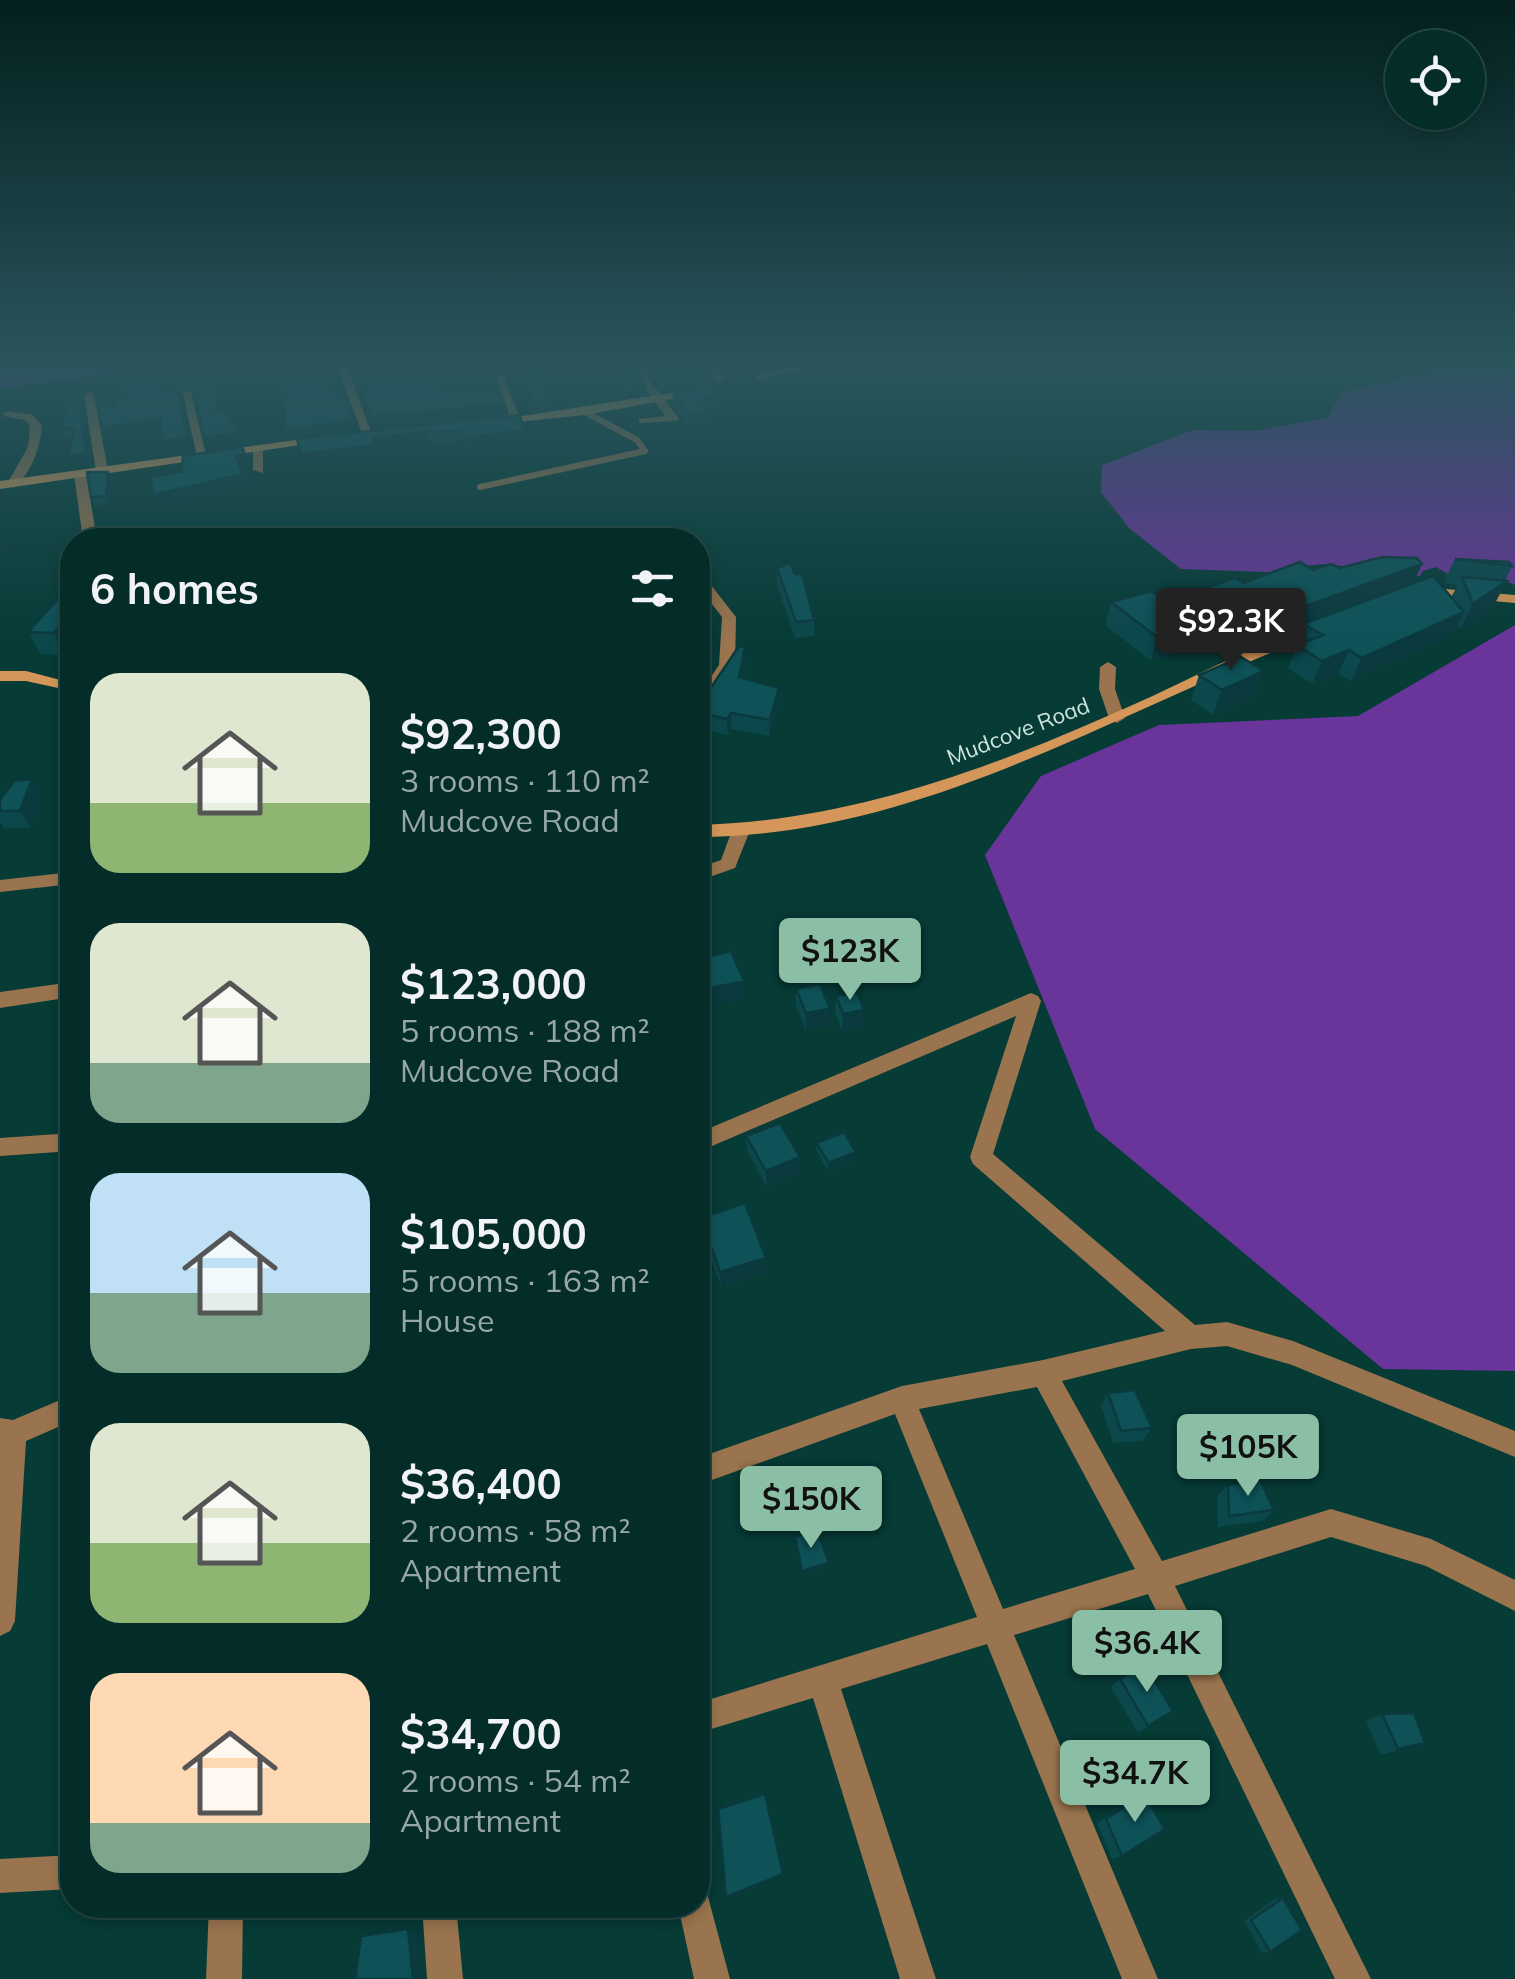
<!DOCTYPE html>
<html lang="en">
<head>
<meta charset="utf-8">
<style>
	:root { --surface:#042c28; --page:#0d3430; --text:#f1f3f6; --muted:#97a7a8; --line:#254845; --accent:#8abfa5 }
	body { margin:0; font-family:Mulish,sans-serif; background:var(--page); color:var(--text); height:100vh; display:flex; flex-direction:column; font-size:38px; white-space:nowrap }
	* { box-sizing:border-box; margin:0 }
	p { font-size:32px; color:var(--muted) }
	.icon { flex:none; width:55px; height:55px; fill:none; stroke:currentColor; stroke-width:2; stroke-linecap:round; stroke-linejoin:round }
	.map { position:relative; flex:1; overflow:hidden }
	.drawer { position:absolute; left:60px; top:528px; width:650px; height:1390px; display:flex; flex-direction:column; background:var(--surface); border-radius:40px; box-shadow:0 5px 15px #0003,0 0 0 2px var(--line) }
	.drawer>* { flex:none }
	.tools { position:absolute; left:1385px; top:30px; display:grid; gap:20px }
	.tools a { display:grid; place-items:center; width:100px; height:100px; border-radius:50%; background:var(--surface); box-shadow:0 5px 15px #0003,0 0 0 2px var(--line); font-size:50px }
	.price { position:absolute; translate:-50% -85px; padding:0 22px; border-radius:10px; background:var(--accent); color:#111; font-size:32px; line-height:65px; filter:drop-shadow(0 2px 5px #0008) }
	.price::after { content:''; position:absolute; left:50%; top:60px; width:30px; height:22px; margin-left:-15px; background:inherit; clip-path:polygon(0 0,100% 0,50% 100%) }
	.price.selected { background:#222; color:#fff }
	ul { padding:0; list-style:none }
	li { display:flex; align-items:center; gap:30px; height:250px; padding:0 30px }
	li span { display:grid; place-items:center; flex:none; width:280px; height:200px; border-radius:30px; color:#555 }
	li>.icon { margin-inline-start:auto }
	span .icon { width:120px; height:120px; fill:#fffc; stroke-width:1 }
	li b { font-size:42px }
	h2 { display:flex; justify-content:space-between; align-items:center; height:120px; padding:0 30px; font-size:42px }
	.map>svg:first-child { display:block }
	.water { fill:#6a359a }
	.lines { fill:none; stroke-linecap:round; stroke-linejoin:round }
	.lane { stroke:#9a744e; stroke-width:6 }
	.street { fill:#9a744e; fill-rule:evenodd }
	.secondary { fill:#d59759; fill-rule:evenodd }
	.wall { fill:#0c474c }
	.shaded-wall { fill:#0a393e }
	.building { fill:#0e5258; stroke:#0a393e; stroke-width:2.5 }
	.labels { text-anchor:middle; stroke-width:8; stroke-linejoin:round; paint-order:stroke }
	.far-street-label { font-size:22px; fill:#cce5e1; stroke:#063b36 }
</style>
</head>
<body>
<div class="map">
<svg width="1515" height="1979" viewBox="0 0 1515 1979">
	<rect width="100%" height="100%" fill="#063b36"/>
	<!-- water -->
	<path class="water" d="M0,364H191L0,388Z
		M1453,364H1515V585L1498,578L1457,579L1436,567L1423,571L1420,576L1325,564L1295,567L1292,573L1181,569L1129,528L1101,492L1102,465L1193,430L1255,431L1327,418L1342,393Z
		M1515,625V1371L1383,1369L1095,1129L985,855L1041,776L1159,725L1358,716Z"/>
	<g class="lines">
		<!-- lane -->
		<path class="lane" d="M480,487L645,451L637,440L585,412"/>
		<!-- street -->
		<path class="street" d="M336,364H346L372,435L362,433Z
			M628,364H638L679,419L677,421L639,423V419L665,416Z
			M702,364H713L729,382V386H721Z
			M495,374L504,376L521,421L511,419Z
			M182,390L191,392L207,459L197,456Z
			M89,392L94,395L108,471L102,475L96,471L84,395Z
			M8,411L33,415L42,426C40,448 31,475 13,488L7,484L28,447L30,426L25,420L4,416L2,414Z
			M253,445L263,447V473L253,470Z
			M80,470L86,474L97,540H83L74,474Z
			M698,574L703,575L736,617L735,665L704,709L698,711V696L719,665L722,617L698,586Z
			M1108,662L1116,667L1115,689L1125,718L1117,723L1109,718L1099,689L1100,667Z
			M740,827L749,833L735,868L698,881V868L721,860L731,833Z
			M72,872V884L0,892V880Z
			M72,982V997L0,1008V992Z
			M1031,993L1038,996L1041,1001L993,1154L1195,1325L1227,1322L1293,1341L1515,1431V1457L1292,1365L1227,1346L1191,1349L1062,1381L1162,1561L1331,1509L1431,1539L1515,1580V1611L1426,1566L1331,1537L1175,1586L1371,1979H1335L1148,1594L1014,1635L1158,1979H1122L987,1644L841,1689L936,1979H900L813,1698L698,1733V1703L977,1617L895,1414L698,1485V1458L902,1386L1043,1360L1165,1331L973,1164L970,1157L1016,1016L698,1152V1133ZM1037,1387L1135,1569L1003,1609L919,1409Z
			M72,1133V1151L0,1156V1138Z
			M72,1395V1421L26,1441L15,1621L10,1631L0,1636V1418L13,1420Z
			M72,1855V1889L0,1893V1859Z
			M698,1889L707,1893L730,1979H694L678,1905H698Z
			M209,1905H243L242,1979H206Z
			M422,1905H456L463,1979H427Z"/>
		<!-- secondary -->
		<path class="secondary" d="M805,364H825L729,387L724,384Z
			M696,389L700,390V394L585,415L497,424L491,421Z
			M324,436L328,437V441L0,489V481Z
			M1422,587L1515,595V603L1417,594L1415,591Z
			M1320,624L1327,628L1325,631C1119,709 925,836 698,837V825C853,821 997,766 1137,703C1197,676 1257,642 1320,624Z
			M0,671H26L72,683V691L26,681H0Z"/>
	</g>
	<!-- wall -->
	<path class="wall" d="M614,364H632L646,395L629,397Z
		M643,364H663L670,373L713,382L665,393Z
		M755,379V390L720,395L721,407L710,409L712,410V421L690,427L673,405V394Z
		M79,405L84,417L91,465L73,467L68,456L72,439L67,438L62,427Z
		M520,415L526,440L467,448L464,441L428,442L376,448L378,455L304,464L301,454Z
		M112,480L109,504L95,505L91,497Z
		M1455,559L1512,566L1494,605L1460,629L1458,624L1452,635L1351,681L1338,674L1312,684L1288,668L1296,649L1293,647L1301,627L1275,636L1270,634L1240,645L1228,637L1151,661L1105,625L1111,602L1158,596H1182L1313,570L1422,564L1413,584L1451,597L1458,585L1443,583Z
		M777,568L814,620V636L795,638L777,584Z
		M72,600V654L70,649L66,655L40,654L28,632Z
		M745,647V663L742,678L779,688L778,705L769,736L731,729L728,735L705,730V724L698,722V706Z
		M1264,671L1254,697L1213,715L1191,700L1199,675Z
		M43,796L31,828H4L0,822V800Z
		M698,959L744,981V998L708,1006L698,978Z
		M796,989L830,1009L829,1025L806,1030L796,1006Z
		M836,996L862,1027L842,1031L835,1012Z
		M746,1136L799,1173L766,1186L747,1151Z
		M816,1143L855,1160L828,1171L816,1150Z
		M701,1218L766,1272L721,1286L702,1233Z
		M1108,1393L1152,1428L1143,1441L1113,1443L1101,1406Z
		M1228,1485L1274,1510L1262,1521L1218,1527L1217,1496Z
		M1120,1679L1173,1711L1138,1733L1111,1687Z
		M1382,1714L1425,1743L1381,1755L1366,1721Z
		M1144,1794L1122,1856L1112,1859L1097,1823Z
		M1283,1898L1270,1952L1262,1953L1244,1921L1275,1899Z"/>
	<!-- shaded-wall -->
	<path class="shaded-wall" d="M712,375L713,382L665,393L664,386Z
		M755,379V390L710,397V386Z
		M219,382L222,393L220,424L216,413Z
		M645,382L646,395L629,397L628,384Z
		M177,390L180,397L192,451H189L186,445L166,448L163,441L187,437Z
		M721,396V407L699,411L698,400Z
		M548,401L549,409L534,410L533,403Z
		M503,404L505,413L373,426L370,417Z
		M79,405L84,417L91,465L73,467L68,456L86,453Z
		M712,410V421L690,427V415Z
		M160,419L163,427L105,436L102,428Z
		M354,420L356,428L287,437L285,430Z
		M524,430L526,440L467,448L465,438Z
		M426,432L428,442L376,448L378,455L304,464L301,454L373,438Z
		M237,433L241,444L208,448L204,437Z
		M245,454L248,464L238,466L235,456Z
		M108,472L112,480L109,504L106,496Z
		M244,474L248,485L158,505L153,495Z
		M1,489L4,497L0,513V491Z
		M4,545L8,553L0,556V546Z
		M1422,564L1411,587L1303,624L1301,627L1275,636L1284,614Z
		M1507,581L1494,605L1460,629L1473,604Z
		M72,609V643H67L70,649L66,655L54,633Z
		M1279,611L1270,634L1240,645L1248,622Z
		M1464,612L1452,635L1351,681L1362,658Z
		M1236,614L1228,637L1151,661L1157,637Z
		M715,644L716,660L698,690V672Z
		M745,647V663L739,694V677Z
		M1349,650L1338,674L1312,684L1322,661Z
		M1264,671L1254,697L1213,715L1222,690Z
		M779,688L778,705L769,736L770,720Z
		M731,713V729L728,735L727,719Z
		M32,779L43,796L31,828L20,811Z
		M744,981V998L708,1006L707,989Z
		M830,1009L829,1025L806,1030V1013Z
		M864,1010L862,1027L842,1031L843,1014Z
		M856,1152L855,1160L828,1171L829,1163Z
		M800,1157L799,1173L766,1186V1171Z
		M766,1258V1272L721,1286L720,1272Z
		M829,1563L828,1568L801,1576L802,1571Z
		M783,1874L782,1877L727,1899L726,1897Z
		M408,1929L418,1930L423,1979H413Z"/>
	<!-- building -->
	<path class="building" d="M521,364H540L548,401L533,403Z
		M619,364H632L645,382L628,384Z
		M648,364H663L670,373L706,368L712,375L664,386Z
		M329,372L331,395L344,394L354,420L285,430L284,377Z
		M751,375L755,379L710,386L721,396L698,400L712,410L690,415L673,394Z
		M415,378V384L443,383L441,394H500L503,404L370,417L361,390L367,389L366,384Z
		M161,381L160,391L177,390L189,443L186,444L187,437L163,441L160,419L102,428L98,407L116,406V398L123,397L121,386Z
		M219,382L216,413L228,411L237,433L204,437L192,385Z
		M79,405L86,453L68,456L75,429L62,427L67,407Z
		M520,415L524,430L465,438L462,431L426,432L373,438L375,445L301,454L297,439Z
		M242,447L245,454L235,456L244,474L153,495L150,477L182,472L183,456Z
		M87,472H108L106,496L91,497Z
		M1382,557L1417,558L1422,564L1284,614L1279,611L1248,622L1236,614L1157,637L1111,602L1152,591L1158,596L1173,590L1182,596L1235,578L1243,583L1300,562L1313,570L1331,564L1340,568Z
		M1455,559L1509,562L1512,566Z
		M790,563L795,574H802L814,620L796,622L777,568Z
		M1433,576L1464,612L1362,658L1349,650L1322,661L1297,645L1323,635L1303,624Z
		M1462,577L1507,581L1473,604Z
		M57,600H72V609L54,633L28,632Z
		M698,642L715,644L698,672Z
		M739,646L745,647L739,677L779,688L770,720L731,713L727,719L705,714L708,708L698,706V697L706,695Z
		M1241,657L1264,671L1222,690L1199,675Z
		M32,779L20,811H0V800L14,781Z
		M731,951L744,981L707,989L698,963V959Z
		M820,984L830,1009L806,1013L796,989Z
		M857,992L864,1010L843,1014L836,996Z
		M780,1123L800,1157L766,1171L746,1136Z
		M844,1132L856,1152L829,1163L816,1143Z
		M745,1203L766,1258L720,1272L701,1218Z
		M1135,1390L1152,1428L1121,1431L1108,1393Z
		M1260,1480L1274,1510L1229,1516L1228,1485Z
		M818,1532L829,1563L802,1571L795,1536Z
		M1145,1665L1173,1711L1148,1726L1120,1679Z
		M1414,1713L1425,1743L1398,1749L1382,1714Z
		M765,1794L783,1874L726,1897L718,1809Z
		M1144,1794L1165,1829L1122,1856L1106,1819Z
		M1283,1898L1302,1930L1270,1952L1251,1920Z
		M408,1929L413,1979H355L361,1936Z"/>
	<!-- sky -->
	<linearGradient id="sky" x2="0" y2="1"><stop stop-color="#03201e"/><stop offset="0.57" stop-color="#2a555d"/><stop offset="1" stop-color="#2a555d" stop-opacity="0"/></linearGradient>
	<rect width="1515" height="641" fill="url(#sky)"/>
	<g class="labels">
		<!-- far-street labels -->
		<g class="far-street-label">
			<text transform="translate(1018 731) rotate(-21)" y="8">Mudcove Road</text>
		</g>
	</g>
</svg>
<div class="tools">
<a><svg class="icon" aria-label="locate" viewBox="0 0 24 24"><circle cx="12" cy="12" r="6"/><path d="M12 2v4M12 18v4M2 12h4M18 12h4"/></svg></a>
</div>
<b class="price selected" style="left:1231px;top:673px">$92.3K</b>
<b class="price" style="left:850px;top:1003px">$123K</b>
<b class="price" style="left:1248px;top:1499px">$105K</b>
<b class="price" style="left:811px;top:1551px">$150K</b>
<b class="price" style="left:1147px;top:1695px">$36.4K</b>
<b class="price" style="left:1135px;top:1825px">$34.7K</b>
<section class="drawer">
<h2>6 homes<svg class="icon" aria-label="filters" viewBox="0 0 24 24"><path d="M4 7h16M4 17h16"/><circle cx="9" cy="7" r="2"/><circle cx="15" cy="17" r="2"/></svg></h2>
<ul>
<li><span style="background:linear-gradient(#dfe7d0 65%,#8fb573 0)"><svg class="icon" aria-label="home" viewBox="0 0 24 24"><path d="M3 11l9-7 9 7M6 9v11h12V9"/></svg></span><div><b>$92,300</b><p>3 rooms · 110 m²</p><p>Mudcove Road</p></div></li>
<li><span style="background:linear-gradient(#dfe7d0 70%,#7fa58c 0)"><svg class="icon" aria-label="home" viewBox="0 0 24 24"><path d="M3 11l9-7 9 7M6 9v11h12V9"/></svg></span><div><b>$123,000</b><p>5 rooms · 188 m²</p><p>Mudcove Road</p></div></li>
<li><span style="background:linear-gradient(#bfe0f5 60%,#7fa58c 0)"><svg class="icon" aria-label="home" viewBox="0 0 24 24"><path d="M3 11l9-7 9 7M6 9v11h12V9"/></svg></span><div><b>$105,000</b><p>5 rooms · 163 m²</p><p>House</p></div></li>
<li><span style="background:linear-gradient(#dfe7d0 60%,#8fb573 0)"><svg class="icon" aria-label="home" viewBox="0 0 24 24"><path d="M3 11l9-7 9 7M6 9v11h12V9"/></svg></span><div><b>$36,400</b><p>2 rooms · 58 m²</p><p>Apartment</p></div></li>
<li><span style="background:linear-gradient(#ffd9b3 75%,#7fa58c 0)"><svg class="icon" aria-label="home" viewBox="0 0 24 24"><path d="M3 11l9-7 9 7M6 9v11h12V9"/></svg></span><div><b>$34,700</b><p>2 rooms · 54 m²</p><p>Apartment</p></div></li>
</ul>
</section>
</div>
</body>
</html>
